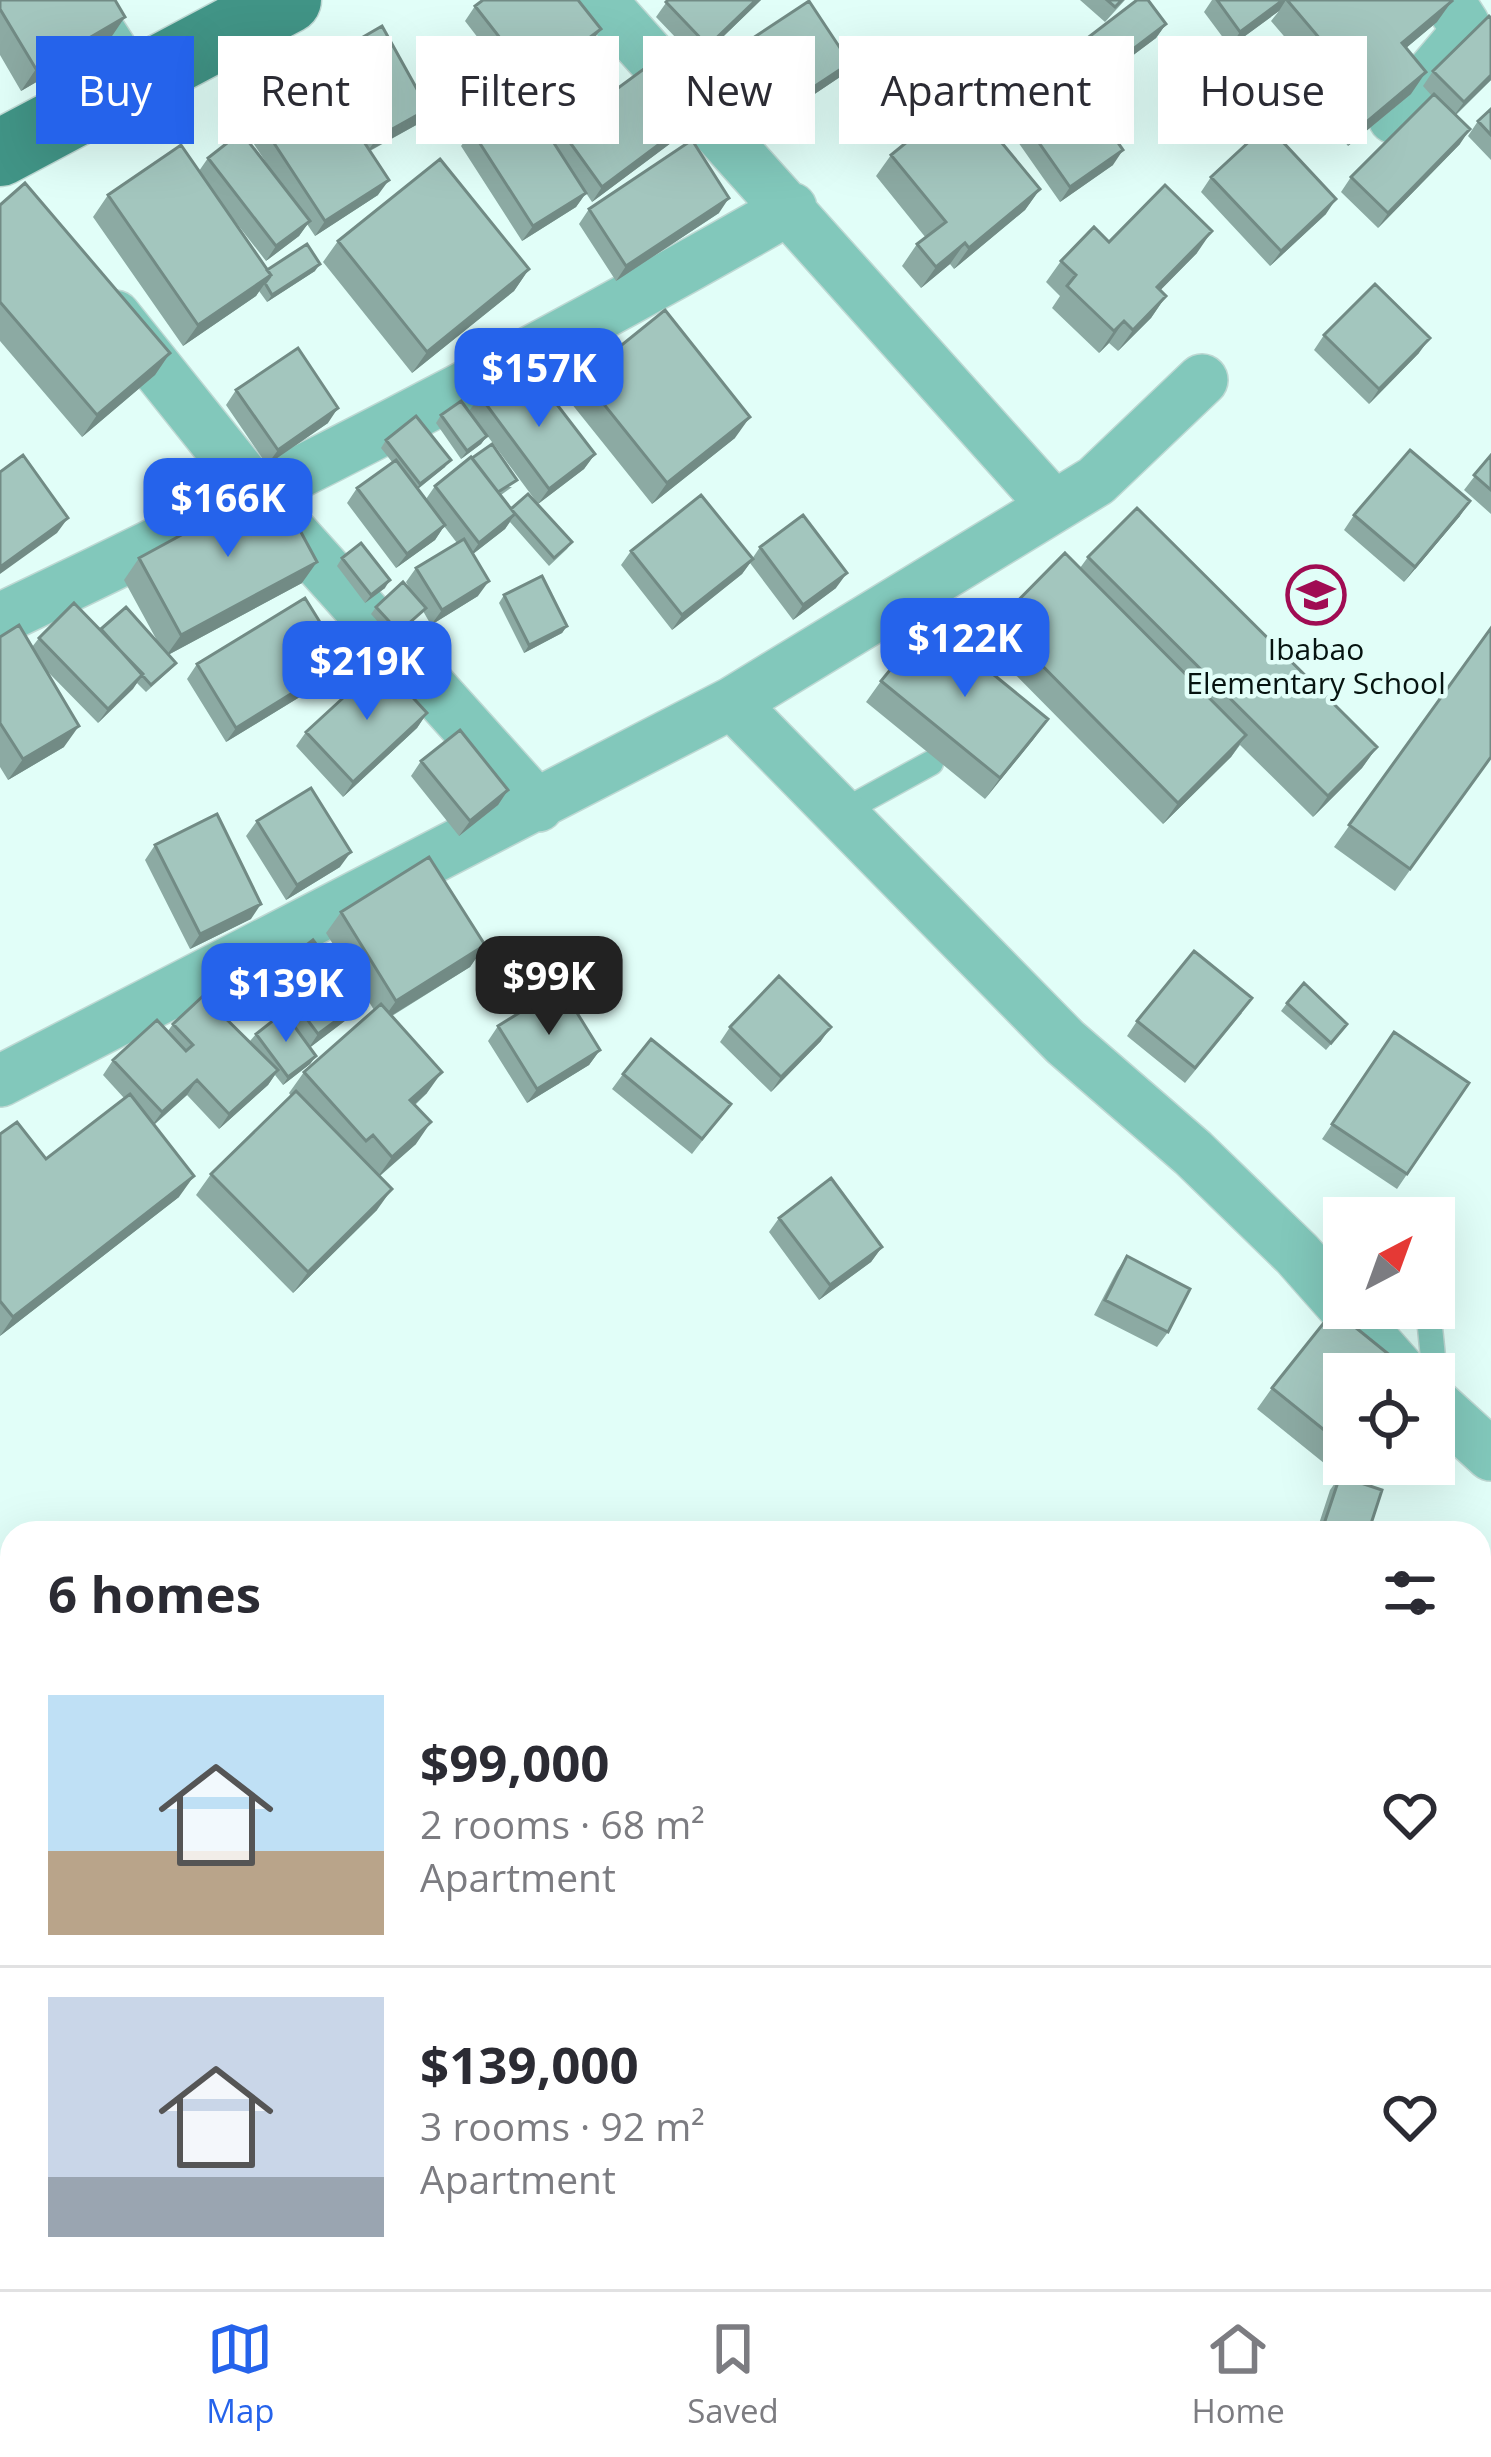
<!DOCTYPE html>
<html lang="en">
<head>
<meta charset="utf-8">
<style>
	:root { --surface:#fff; --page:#f7f7f7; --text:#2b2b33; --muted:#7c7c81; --line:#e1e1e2; --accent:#2563eb }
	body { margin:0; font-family:"Open Sans",sans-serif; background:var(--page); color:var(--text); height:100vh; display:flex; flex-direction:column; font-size:45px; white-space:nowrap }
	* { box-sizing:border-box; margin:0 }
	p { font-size:39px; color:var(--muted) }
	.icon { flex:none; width:66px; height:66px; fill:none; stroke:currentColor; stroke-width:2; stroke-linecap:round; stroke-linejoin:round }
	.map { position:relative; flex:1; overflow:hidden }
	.sheet { position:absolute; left:0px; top:1521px; width:1491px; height:768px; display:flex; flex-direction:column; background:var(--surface); border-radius:36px 36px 0 0; box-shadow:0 12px 48px #0002 }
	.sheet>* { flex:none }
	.top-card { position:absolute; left:36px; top:36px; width:1419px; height:108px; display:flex; gap:24px }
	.needle { width:78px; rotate:41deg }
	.buttons { position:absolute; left:1323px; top:1197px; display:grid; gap:24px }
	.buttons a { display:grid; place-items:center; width:132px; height:132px; border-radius:0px; background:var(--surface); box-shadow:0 12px 48px #0002; font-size:60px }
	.price { position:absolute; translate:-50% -102px; padding:0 27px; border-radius:24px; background:var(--accent); color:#fff; font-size:39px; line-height:78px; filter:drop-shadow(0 3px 6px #0008) }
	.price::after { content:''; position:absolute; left:50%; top:72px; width:36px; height:27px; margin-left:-18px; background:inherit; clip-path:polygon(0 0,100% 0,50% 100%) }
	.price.selected { background:#222; color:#fff }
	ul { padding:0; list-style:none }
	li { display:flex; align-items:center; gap:36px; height:300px; padding:0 48px }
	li+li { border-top:3px solid var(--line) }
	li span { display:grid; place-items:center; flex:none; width:336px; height:240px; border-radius:0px; color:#555 }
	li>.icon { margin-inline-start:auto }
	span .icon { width:144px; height:144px; fill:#fffc; stroke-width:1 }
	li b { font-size:51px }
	h2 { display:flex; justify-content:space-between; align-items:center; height:144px; padding:0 48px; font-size:51px }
	.chip { padding:0 42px; border-radius:0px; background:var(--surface); box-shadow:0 12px 48px #0002; font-size:42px; line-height:108px }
	.chip.selected { background:var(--accent); color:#fff }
	.dock { display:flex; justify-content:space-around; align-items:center; height:168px; border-top:3px solid var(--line); background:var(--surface); font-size:33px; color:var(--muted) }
	.dock a { display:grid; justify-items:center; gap:6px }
	.dock .selected { color:var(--accent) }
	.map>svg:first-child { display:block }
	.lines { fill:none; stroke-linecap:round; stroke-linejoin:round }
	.lane-casing { stroke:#bed8d3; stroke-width:27 }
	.street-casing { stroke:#bed8d3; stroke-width:54 }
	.primary-casing { stroke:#bed8d3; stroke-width:69 }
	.lane { stroke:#82c8bb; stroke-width:24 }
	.street { stroke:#82c8bb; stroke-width:51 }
	.primary { stroke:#419486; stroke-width:66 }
	.wall { fill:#8caaa3 }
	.shaded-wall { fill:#728b85 }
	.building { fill:#a3c6be; stroke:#728b85; stroke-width:3 }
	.labels { text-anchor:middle; stroke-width:9; stroke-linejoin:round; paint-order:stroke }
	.poi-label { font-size:30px; fill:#061310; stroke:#e1fef8 }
</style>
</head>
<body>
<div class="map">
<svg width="1491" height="2289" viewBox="0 0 1491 2289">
	<rect width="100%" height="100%" fill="#e1fef8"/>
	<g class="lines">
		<!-- lane casing -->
		<g class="lane-casing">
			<path id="lane" d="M95,0L143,74
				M840,813L931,763
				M1428,1308L1438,1406
				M1479,1705L1491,1690"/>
		</g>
		<!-- street casing -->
		<g class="street-casing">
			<path id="street" d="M600,0L1052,504
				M1394,118L1461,39L1464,25L1448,0
				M115,316L259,496L538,806
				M0,619C269,491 533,356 791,208
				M732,703L1065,1042L1193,1153L1297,1254L1403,1374
				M0,1081L732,703L1096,481L1202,380
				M1434,1403L1491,1455"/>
		</g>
		<!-- primary casing -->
		<g class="primary-casing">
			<path id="primary" d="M0,153L288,0"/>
		</g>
		<!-- lane -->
		<use href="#lane" class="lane"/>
		<!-- street -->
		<use href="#street" class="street"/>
		<!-- primary -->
		<use href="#primary" class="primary"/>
	</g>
	<!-- wall -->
	<path class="wall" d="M0,0L110,39L21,91L0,55Z
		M668,0H761L698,61L656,17Z
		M1080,0H1125L1105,22Z
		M1212,0H1283L1437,22L1406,48L1411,94L1348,146L1306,95L1319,77L1271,21L1279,11L1230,47L1204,12Z
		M475,6L590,44L522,95L465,21Z
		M1491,18V80L1456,115L1460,144L1378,228L1341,192L1351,177L1432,96L1423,86L1433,71Z
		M1166,24L1156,38L1088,89L1067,61L1077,46Z
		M332,55L428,109L418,124L370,151L378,195L315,236L307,224L299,236L266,261L220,202L267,270L315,271L267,302L259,291L256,296L183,346L93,217L108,195L199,171L208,158L279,182L242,126L253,111L350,121L321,70Z
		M715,63H850L840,77L746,140L705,78Z
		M1491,109V160L1468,136L1478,121Z
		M697,116L687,131L592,202L586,193L576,207L522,241L461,146L472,131L553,141L561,130Z
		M1028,127L1113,165L1060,202L1018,142Z
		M891,155L1040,189L1025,210L954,269L950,264L921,288L902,266L917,244L926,238L876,176Z
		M1211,177L1326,214L1270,266L1201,192Z
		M0,205L170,353L155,375L82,437L0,341Z
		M589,209L719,213L616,281L579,224Z
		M338,241L529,269L514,291L412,373L323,262Z
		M1109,242L1197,253L1160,290L1166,296L1151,318L1118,351L1109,343L1099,353L1052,308L1060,296L1046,282L1061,261Z
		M1324,335L1419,353L1369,404L1314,350Z
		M582,377L735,438L652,504L567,398Z
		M236,390L328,423L267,465L226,405Z
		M480,396L524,397L595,454L584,469L538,504L469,411Z
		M441,415L487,436L481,444L461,459L436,423Z
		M386,440L445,467L418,489L426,499L435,486L512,487L501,495L511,509L572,542L567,549L549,566L510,522L505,529L473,554L478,596L431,625L423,611L394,640L371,614L376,607L411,591L406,582L416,568L457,543L444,526L435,540L396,568L347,503L357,488L392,462L381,448Z
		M1491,455V514L1464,490Z
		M1354,515L1460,516L1404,582L1344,530Z
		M760,547L836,588L793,620L750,563L742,574L672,630L621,565L631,551L752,559Z
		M1088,557L1377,747L1362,768L1313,817L1240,745L1231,757L1163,824L983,642L998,621L1080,568Z
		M139,558L302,583L168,655L176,663L170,670L146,692L137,683L98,723L46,670L64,747L8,780L0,767V637L32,647L39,638L100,630L160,646L124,580Z
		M342,558L385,588L365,603L337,566Z
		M504,595L567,626L562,633L524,653L499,603Z
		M1491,628V757L1395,891L1334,847Z
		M344,661L334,676L226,742L187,679L197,664Z
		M881,681L1048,719L985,799L866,702Z
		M427,713L417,728L343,797L296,746L306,732Z
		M421,761L508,790L498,805L459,836L411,776Z
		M257,821L340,867L286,900L246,836Z
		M155,845L251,919L190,949L145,860Z
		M341,912L485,945L470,967L392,1016L427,1093L415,1105L416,1144L380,1176L377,1210L293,1293L196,1195L211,1174L291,1096L289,1093L304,1072L374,1010L326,933Z
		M272,972L360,1003L350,1017L309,1048L316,1056L310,1064L283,1085L275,1075L268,1085L219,1129L187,1095L154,1125L179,1197L0,1336V1134L46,1159L124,1098L103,1075L113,1060L168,1031L173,1024L250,1041L256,1034L282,1014L261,987Z
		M1287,1003L1342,1031L1326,1050L1281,1011Z
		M1242,1013L1185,1083L1127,1036L1137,1021Z
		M498,1026L600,1050L589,1065L527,1103L488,1041Z
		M730,1027L821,1041L771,1092L720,1042Z
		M1394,1032L1469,1083L1397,1189L1322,1139Z
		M623,1074L731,1104L692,1154L612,1089Z
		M779,1218L882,1247L871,1262L819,1300L769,1232Z
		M1127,1256L1168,1332L1157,1347L1094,1315L1117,1271Z
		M1344,1374V1464H1374L1360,1482L1368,1533H1316L1330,1490L1340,1476L1257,1409L1272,1388Z"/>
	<!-- shaded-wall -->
	<path class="shaded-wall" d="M756,0H761L698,61L708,46Z
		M1283,0H1286L1279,11L1230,47L1240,32Z
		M1452,1L1437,22L1387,64L1402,43Z
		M125,17L110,39L21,91L36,69Z
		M1166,24L1156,38L1088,89L1099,75Z
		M601,29L590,44L522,95L533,80Z
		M850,63L840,77L746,140L756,125Z
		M1426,72L1411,94L1348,146L1363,125Z
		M1491,75V80L1453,117L1464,102Z
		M428,109L418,124L367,152L378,137Z
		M697,116L687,131L592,202L602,187Z
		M1470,129L1460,144L1378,228L1388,213Z
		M1123,150L1113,165L1060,202L1070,187Z
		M389,180L378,195L315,236L325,221Z
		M1040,189L1025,210L954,269L969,248Z
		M586,193L576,207L522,241L533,226Z
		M729,198L719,213L616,281L626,266Z
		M1336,199L1326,214L1270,266L1281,251Z
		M310,221L299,236L266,261L276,246Z
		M1212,231L1197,253L1142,309L1157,287Z
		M965,243L950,264L921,288L936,267Z
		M320,264L315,271L267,302L272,295Z
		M529,269L514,291L412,373L427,352Z
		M271,275L256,296L183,346L198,325Z
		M1166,296L1151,318L1118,351L1133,330Z
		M1124,321L1109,343L1099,353L1114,331Z
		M1430,338L1419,353L1369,404L1379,389Z
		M170,353L155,375L82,437L97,415Z
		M338,408L328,423L267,465L278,450Z
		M750,417L735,438L652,504L667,483Z
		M487,436L481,444L461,459L467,451Z
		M595,454L584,469L538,504L549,489Z
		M451,460L445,467L415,491L420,484Z
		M1470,501L1460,516L1404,582L1415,567Z
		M515,514L505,529L469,557L479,543Z
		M68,518L57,533L0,574V567Z
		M445,525L435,540L396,568L407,554Z
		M753,559L742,574L672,630L682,615Z
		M317,562L302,583L166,656L181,635Z
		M847,573L836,588L793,620L803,605Z
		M390,580L385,588L365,603L371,595Z
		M489,581L478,596L431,625L442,610Z
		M567,626L562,633L524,653L529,645Z
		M344,661L334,676L226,742L236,728Z
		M143,674L133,689L98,723L108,709Z
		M427,713L417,728L343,797L353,782Z
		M1048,719L1033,740L985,799L1000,778Z
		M79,726L64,747L8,780L23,759Z
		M1246,735L1231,757L1163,824L1178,803Z
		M1377,747L1362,768L1313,817L1328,796Z
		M508,790L498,805L459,836L470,821Z
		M351,852L340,867L286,900L297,885Z
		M261,904L251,919L190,949L200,934Z
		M485,945L470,967L381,1022L396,1001Z
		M360,1003L350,1017L308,1049L318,1034Z
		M831,1027L821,1041L771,1092L781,1077Z
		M600,1050L589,1065L527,1103L537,1089Z
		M316,1056L310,1064L283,1085L288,1077Z
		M278,1070L268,1085L219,1129L229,1114Z
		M442,1072L427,1093L395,1122L410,1100Z
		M197,1080L187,1095L151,1127L162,1112Z
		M431,1122L416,1144L377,1178L392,1157Z
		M194,1176L179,1197L0,1336L13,1317Z
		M392,1189L377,1210L293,1293L308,1272Z
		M882,1247L871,1262L819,1300L830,1285Z"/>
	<!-- building -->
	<path class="building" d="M0,0H115L125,17L36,69L0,9Z
		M483,0H578L601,29L533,80L475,6Z
		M668,0H756L708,46L666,2Z
		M1107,0H1122L1115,7Z
		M1137,0H1148L1166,24L1099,75L1077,46Z
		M1217,0H1283L1240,32Z
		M1287,0H1451L1452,1L1402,43L1426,72L1363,125L1321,74L1338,60Z
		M809,1L850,63L756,125L715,63Z
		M1489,16L1491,18V75L1464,102L1433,71Z
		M382,26L428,109L378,137L332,55Z
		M656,60L697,116L602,187L561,130Z
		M316,69L389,180L325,221L253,111Z
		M1081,90L1123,150L1070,187L1028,127Z
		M1434,94L1470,129L1388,213L1351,177Z
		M963,96L1040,189L969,248L965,243L936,267L917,244L946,222L891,155Z
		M525,98L586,193L533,226L472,131Z
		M1491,109V135L1478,121Z
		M1267,125L1336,199L1281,251L1211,177Z
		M241,132L310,221L276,246L208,158Z
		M692,140L729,198L626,266L589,209Z
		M181,145L271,275L198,325L108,195Z
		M440,159L529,269L427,352L338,241Z
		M25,183L170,353L97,415L0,302V205Z
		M1165,185L1212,231L1157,287L1166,296L1133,330L1124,321L1114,331L1067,286L1076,275L1061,261L1094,227L1109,242Z
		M307,244L320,264L272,295L265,283L271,275L267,270Z
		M1375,284L1430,338L1379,389L1324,335Z
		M665,310L750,417L667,483L582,377Z
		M298,348L338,408L278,450L236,390Z
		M507,375L524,397L542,385L595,454L549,489L480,396Z
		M461,401L487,436L467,451L441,415Z
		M416,416L451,460L420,484L386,440Z
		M492,444L517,480L498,492L472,458Z
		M1410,450L1470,501L1415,567L1354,515Z
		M23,455L68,518L0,567V472Z
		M1491,455V490L1474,475Z
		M471,457L515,514L479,543L435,486Z
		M396,460L445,525L407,554L357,488Z
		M275,484L317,562L181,635L139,558Z
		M528,494L572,542L554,558L511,509Z
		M701,495L753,559L682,615L631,551Z
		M1137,508L1377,747L1328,796L1088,557Z
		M803,515L847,573L803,605L760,547Z
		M464,539L489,581L442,610L416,568Z
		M361,543L390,580L371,595L342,558Z
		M1065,553L1246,735L1178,803L998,621Z
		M542,576L567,626L529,645L504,595Z
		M403,582L426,608L399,632L376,607Z
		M305,598L344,661L236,728L197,664Z
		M74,603L143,674L108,709L39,638Z
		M126,607L176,663L151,685L101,629Z
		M929,622L1048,719L1000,778L881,681Z
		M19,625L79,726L23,759L0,723V637Z
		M1491,628V757L1410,869L1349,825Z
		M381,663L427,713L353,782L306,732Z
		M460,730L508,790L470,821L421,761Z
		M311,788L351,852L297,885L257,821Z
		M217,814L261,904L200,934L155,845Z
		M429,857L485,945L396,1001L341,912Z
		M313,940L360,1003L318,1034L272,972Z
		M1194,951L1252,998L1195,1068L1137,1021Z
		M779,976L831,1027L781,1077L730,1027Z
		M1304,983L1347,1024L1331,1043L1287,1003Z
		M561,987L600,1050L537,1089L498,1026Z
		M203,996L278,1070L229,1114L197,1080L162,1112L113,1060L157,1020L186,1051L193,1045L173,1024Z
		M381,1004L442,1072L410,1100L431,1122L392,1157L373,1135L366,1141L304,1072Z
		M284,1012L316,1056L288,1077L256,1034Z
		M1394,1032L1469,1083L1407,1174L1332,1124Z
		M651,1039L731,1104L702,1139L623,1074Z
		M296,1091L392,1189L308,1272L211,1174Z
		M130,1094L194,1176L13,1317L0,1301V1134L17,1122L46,1159Z
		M831,1178L882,1247L830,1285L779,1218Z
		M1127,1256L1190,1289L1168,1332L1105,1300Z
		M1334,1310L1413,1374H1344V1446L1272,1388Z
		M1340,1476L1382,1490L1368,1533H1321Z"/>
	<!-- icons -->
	<defs>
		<g id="school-ring" transform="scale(3)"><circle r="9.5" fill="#e1fef8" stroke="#a00c53" stroke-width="1.5"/><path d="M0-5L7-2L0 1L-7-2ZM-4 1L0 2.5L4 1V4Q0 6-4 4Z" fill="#a00c53"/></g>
	</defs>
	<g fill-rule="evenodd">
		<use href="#school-ring" x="1316" y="595"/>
	</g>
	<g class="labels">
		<!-- poi labels -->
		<g class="poi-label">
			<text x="1316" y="660">Ibabao<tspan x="1316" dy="34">Elementary School</tspan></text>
		</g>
	</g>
</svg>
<div class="buttons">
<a><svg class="needle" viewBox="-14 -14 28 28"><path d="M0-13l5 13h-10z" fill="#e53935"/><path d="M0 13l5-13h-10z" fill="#7c7c81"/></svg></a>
<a><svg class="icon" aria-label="locate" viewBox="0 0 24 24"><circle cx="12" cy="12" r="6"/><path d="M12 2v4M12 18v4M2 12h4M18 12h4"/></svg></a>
</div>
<b class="price" style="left:539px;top:430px">$157K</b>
<b class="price" style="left:228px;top:560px">$166K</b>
<b class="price" style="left:965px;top:700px">$122K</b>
<b class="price" style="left:367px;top:723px">$219K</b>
<b class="price selected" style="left:549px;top:1038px">$99K</b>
<b class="price" style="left:286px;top:1045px">$139K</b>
<div class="top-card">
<a class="chip selected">Buy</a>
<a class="chip">Rent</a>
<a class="chip">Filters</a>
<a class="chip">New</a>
<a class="chip">Apartment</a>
<a class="chip">House</a>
</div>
<section class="sheet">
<h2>6 homes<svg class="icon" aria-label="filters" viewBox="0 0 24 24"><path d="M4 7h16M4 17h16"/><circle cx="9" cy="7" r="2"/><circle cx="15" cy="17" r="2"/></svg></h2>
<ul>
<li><span style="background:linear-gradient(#bfe0f5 65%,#b9a48a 0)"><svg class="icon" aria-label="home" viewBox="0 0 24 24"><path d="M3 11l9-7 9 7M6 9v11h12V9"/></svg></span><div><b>$99,000</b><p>2 rooms · 68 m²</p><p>Apartment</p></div><svg class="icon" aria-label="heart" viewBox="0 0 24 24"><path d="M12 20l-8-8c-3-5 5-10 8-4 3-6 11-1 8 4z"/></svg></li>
<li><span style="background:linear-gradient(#c9d6e8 75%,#9aa5b1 0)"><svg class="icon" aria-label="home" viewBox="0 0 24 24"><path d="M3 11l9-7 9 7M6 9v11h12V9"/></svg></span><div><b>$139,000</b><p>3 rooms · 92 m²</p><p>Apartment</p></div><svg class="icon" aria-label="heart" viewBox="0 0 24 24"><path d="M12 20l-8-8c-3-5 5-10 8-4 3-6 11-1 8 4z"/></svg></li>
</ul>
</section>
</div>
<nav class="dock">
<a class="selected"><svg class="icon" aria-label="map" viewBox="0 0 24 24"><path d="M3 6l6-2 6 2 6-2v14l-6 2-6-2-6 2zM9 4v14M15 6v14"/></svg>Map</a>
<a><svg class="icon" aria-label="saved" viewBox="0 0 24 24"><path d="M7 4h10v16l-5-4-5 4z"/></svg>Saved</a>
<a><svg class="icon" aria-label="home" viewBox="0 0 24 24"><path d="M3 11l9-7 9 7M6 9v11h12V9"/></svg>Home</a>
</nav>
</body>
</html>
